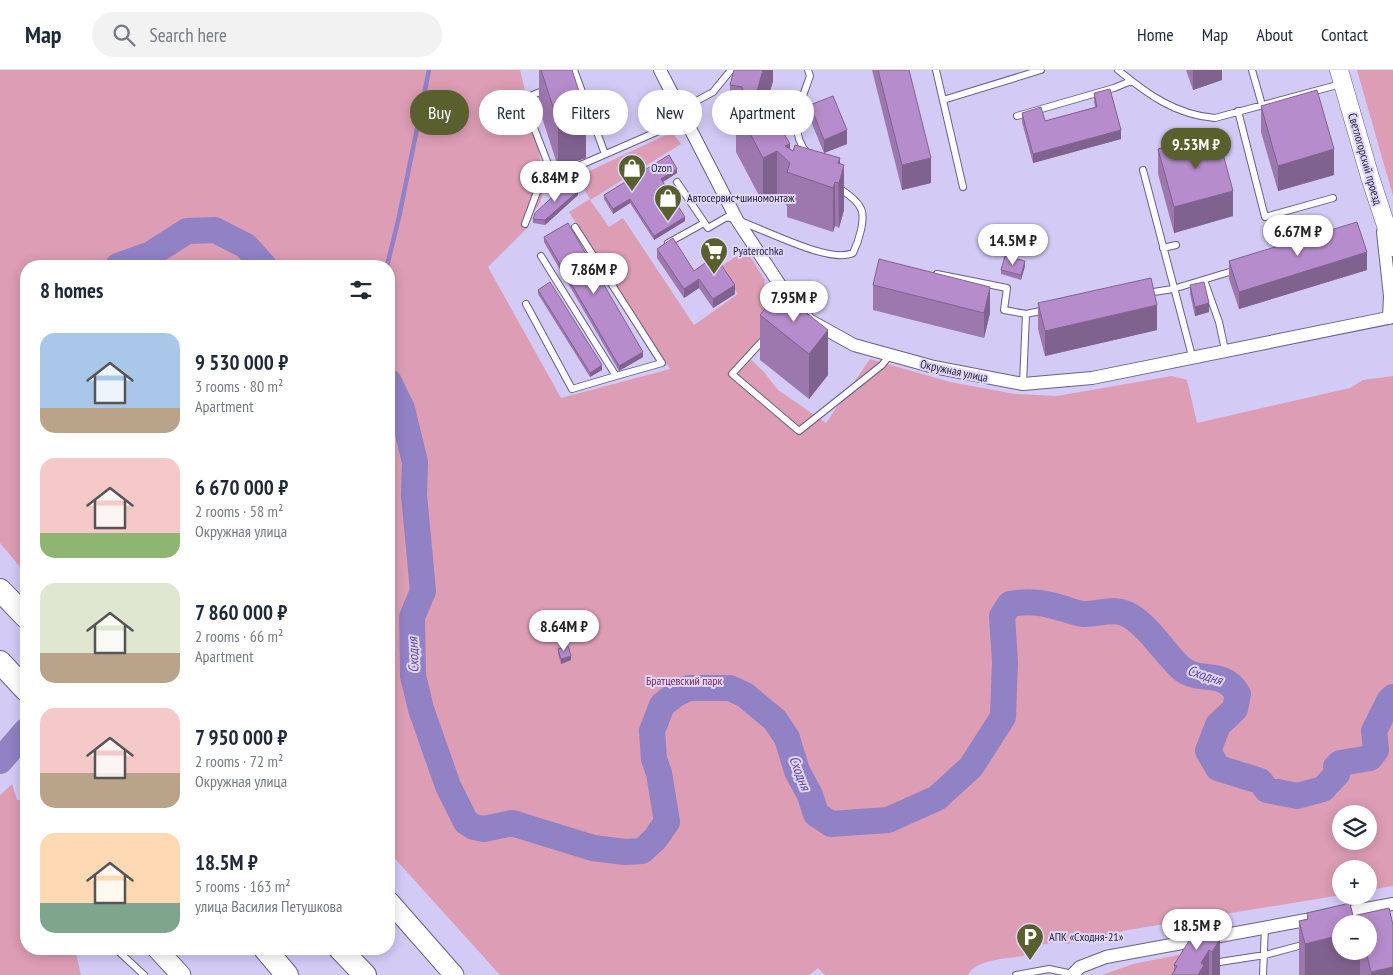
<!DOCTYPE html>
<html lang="en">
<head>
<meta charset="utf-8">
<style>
	:root { --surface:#fff; --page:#f2f2f3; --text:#1f2937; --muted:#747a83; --line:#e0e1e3; --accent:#595f2d }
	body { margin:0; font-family:"PT Sans Narrow",sans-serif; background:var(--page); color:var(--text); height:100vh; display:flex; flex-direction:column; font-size:19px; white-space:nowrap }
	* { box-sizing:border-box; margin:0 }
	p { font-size:16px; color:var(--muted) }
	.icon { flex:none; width:28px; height:28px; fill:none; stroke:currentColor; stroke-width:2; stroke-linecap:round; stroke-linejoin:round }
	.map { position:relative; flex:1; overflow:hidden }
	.drawer { position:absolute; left:20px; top:190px; width:375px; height:695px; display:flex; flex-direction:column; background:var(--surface); border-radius:20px; box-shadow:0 2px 12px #0003 }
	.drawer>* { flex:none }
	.top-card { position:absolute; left:410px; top:20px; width:475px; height:45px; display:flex; gap:10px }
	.buttons { position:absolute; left:1332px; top:735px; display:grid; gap:10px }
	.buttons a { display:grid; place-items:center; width:45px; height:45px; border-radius:50%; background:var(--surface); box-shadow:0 2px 12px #0003; font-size:25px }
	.price { position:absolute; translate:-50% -42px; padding:0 11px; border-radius:18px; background:#fff; color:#222; font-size:16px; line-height:32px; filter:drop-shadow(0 1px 2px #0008) }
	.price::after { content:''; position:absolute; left:50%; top:30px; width:15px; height:11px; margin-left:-8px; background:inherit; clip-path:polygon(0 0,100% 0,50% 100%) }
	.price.on { background:var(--accent); color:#fff }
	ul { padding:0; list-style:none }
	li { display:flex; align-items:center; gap:15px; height:125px; padding:0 20px }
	li span { display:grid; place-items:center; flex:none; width:140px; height:100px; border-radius:15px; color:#555 }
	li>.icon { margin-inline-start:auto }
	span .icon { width:60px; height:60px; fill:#fffc; stroke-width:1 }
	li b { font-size:21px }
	h2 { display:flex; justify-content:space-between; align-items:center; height:60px; padding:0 20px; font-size:21px }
	.pill { padding:0 18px; border-radius:22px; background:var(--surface); box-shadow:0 2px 12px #0003; font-size:18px; line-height:45px }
	.pill.on { background:var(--accent); color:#fff }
	header { display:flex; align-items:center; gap:30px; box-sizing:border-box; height:70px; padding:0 25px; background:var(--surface); border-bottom:1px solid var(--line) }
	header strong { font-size:24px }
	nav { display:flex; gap:28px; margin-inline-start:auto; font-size:18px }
	.search { width:350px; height:45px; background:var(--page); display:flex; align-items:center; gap:12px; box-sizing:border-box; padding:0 18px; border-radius:28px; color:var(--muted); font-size:19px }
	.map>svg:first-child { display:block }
	.green { fill:#dc9db5; fill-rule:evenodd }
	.water { fill:#9181c5 }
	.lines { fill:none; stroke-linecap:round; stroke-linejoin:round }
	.stream { stroke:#9181c5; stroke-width:4.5 }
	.river { stroke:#9181c5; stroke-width:26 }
	.lane-casing { stroke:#696087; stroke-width:8 }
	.street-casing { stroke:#696087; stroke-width:14 }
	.secondary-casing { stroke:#696087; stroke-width:19 }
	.primary-casing { stroke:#696087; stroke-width:21 }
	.highway-casing { stroke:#696087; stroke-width:24 }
	.lane { stroke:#fff; stroke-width:6 }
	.street { stroke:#fff; stroke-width:12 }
	.secondary { stroke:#fff; stroke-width:18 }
	.primary { stroke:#fff; stroke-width:19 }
	.highway { stroke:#fff; stroke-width:22 }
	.wall { fill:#9d78af; fill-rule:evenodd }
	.shaded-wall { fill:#80628f }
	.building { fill:#b78ccc; stroke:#80628f }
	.labels { text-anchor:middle; stroke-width:4; stroke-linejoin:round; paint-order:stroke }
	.street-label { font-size:12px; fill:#292536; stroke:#dfd8fc }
	.poi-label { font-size:12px; fill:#292536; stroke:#dfd8fc; text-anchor:start }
	.park-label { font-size:12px; fill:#812652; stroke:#dfd8fc }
	.water-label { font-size:14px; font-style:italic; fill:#5e4498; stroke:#dfd8fc }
</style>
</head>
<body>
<header>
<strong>Map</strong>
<div class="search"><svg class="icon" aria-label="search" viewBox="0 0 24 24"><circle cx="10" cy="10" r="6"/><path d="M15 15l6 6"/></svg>Search here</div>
<nav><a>Home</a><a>Map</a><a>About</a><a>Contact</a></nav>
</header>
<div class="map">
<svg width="1393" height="905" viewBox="0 0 1393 905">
	<rect width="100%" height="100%" fill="#d3caf6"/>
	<!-- green -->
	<path class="green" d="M0,0H520C527,30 547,100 542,127C540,138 528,144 528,157L488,197L561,328L670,299L569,142L590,129L577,107L672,62L681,74L590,130L609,157L623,148L694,255L738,224L720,197L746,180L765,210L762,229L779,243L746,285L764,302L778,320L826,353L870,289L950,312L1015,324L1057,326L1172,306L1187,310L1197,353L1350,318L1363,310L1393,306V816L1369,820V799H1341V825L1128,860L1067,874L1061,871L1030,877L1023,886C1007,889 976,889 968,905H825L818,898L809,905H500L389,782V196H26V504L0,473ZM1341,744H1369V771H1341Z
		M1357,0H1393V126Z
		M617,26L627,50L603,60L594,36Z
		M12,714L17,730H26V879H75L81,905H0V725Z
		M1209,879L1174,905H1102L1133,894Z"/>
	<!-- water -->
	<path class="water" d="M17,660L26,668V672L0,704V684Z"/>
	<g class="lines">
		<!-- stream -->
		<path class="stream" d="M387,196L399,147L429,0"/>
		<!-- river -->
		<path class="river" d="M118,196L151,184L187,161L215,160L246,176L264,196
			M389,312L402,339L415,392L414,425L423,521L412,547L413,606L421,639L448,716L466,752L474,757L484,759L512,753L593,778L625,782L642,781L655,769L667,752L659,703L654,689L652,661L662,635L676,624L689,618H730L745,625L775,650L787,668L797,701L810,725L816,744L831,754L888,750L937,728L971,697L1003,647L1005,592L1002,546L1010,534C1031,530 1045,533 1065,539C1071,541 1078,544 1084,544C1102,544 1115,536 1132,547C1151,559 1166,585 1182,599C1202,614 1222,598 1238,624L1235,639L1218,655L1208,681L1218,698L1260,711L1267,720L1297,726L1323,719L1337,704L1336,697L1340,693L1370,688L1376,680L1374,661L1389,631L1393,627
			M0,691L26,661"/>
		<!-- lane casing -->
		<g class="lane-casing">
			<path id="lane" d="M574,0L605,84
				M936,0L963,117
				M1118,0C1147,24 1176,45 1215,48L1341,14
				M1252,0L1262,35
				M545,20L523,29L553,107L684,50
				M943,30L1041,0
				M680,40L713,22L731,0
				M1238,41L1265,147L1333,128
				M1017,46L1114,18L1131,11
				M807,83C787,59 801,32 810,6L808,0
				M1143,100L1192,286
				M677,112L708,158L727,147C756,154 827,195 853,183C858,173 867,147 860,137C856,129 846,123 839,118
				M525,154L537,122L553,107
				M668,173L704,153
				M1163,178L1176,175
				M541,186L616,306L662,293L575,157
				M937,204L1007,218L1004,240L1026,244L1045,240
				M1204,210L1219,252L1225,280
				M1147,223L1173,219L1236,200
				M526,234L572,319L616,306
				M765,268L732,304L799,361L882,295L889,286
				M1023,314L1026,244
				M116,879L144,905
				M1213,893L1265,885L1306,874
				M1016,905L1049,899L1073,904
				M1263,905L1265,856"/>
		</g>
		<!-- street casing -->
		<g class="street-casing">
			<path id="street" d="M660,0L737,150L784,221L809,250L854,275L934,297L1023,314L1092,308L1393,247
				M1383,162L1390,226L1389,248
				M1072,905L1080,897L1106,887L1393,834"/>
		</g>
		<!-- secondary casing -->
		<g class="secondary-casing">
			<path id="secondary" d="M1339,0L1370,107L1393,177"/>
		</g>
		<!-- primary casing -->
		<g class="primary-casing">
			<path id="primary" d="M389,831L454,905
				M157,879L181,905"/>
		</g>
		<!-- highway casing -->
		<g class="highway-casing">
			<path id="highway" d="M0,520L26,547
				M0,592L26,620
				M265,879L287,905
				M340,879L365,905"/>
		</g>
		<!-- lane -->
		<use href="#lane" class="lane"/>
		<!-- street -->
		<use href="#street" class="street"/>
		<!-- secondary -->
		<use href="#secondary" class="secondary"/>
		<!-- primary -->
		<use href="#primary" class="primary"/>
		<!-- highway -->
		<use href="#highway" class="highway"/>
	</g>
	<!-- wall -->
	<path class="wall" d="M539,0H572L586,88L558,97L539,38Z
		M773,0V11L766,33L790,79L793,81L840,94L844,140L839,158L835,156L833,162L787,147V136L777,126L763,133L736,82V61L730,60V15Z
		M872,0H909L931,113L902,120Z
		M1186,0H1222V10L1193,20Z
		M1094,23L1121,69L1033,93L1022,52V43L1045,51L1095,37L1094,32Z
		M810,35L847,74L824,83L810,49Z
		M1261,36L1334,105L1278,121L1261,62Z
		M1158,79L1233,146L1174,163L1158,104Z
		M677,103L663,112L685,151L654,170L630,133L613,144L604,129V125Z
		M578,125L545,155L533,153V149Z
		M544,167L643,287L619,301L544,172Z
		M657,179L694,201L735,224L713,238L699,218L684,228L657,188Z
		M1229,191L1367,200L1239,239L1229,209Z
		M1025,196L1021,210L1001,204V200Z
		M873,215L990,243L984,268L873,240Z
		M1190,215L1209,242L1195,246L1190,224Z
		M538,220L602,300L590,307L538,224Z
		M1038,233L1157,260L1045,286L1038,259Z
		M760,245L828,260V305L809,329L760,290Z
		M558,579L571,590L561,594L558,584Z
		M1350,833L1353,846L1389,838L1393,855V905H1299V851L1307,849V843ZM1341,854H1369V881H1341Z
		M1204,853L1220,905H1172L1174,901V895Z"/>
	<!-- shaded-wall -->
	<path class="shaded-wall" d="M763,0H773V11L757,66V21Z
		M1193,0H1222V10L1193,20Z
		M586,43V88L558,97V52Z
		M847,60V74L824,83V70Z
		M1121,60V69L1033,93V84Z
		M790,74V93L785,76Z
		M1334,79V105L1278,121V96Z
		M777,81V126L763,133V88Z
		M840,88V109L844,95V140L839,158L838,93Z
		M931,88V113L902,120V95Z
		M677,99V103L661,113V109Z
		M835,112V156L833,162V118Z
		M578,121V125L545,155V150Z
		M1233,121V146L1174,163V137Z
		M630,129V133L613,144V139Z
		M685,147V151L654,170V166Z
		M1367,182V200L1239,239V222Z
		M1025,191V196L1021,210V205Z
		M699,209V218L684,228V219Z
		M735,215V224L713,238V229Z
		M990,217V243L984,268V243Z
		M1209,233V242L1195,246V237Z
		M1157,235V260L1045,286V261Z
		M828,260V305L809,329V284Z
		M643,282V287L619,301V296Z
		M602,295V300L590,307V303Z
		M571,586V590L561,594V589Z
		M1220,863V905H1212V882L1217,867Z
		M1341,865V881H1360V905H1305V874Z
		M1209,880V905H1198L1201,893Z
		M1393,897V905H1371V902Z"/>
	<!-- building -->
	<path class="building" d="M541,0H572L586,43L558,52Z
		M734,0H763L757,21L759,26L762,25L790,74L785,76L793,81L795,75L840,88L838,93L844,95L839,113L835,112L833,118L787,102L790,93L777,81L763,88L736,37L747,30L742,17L730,15Z
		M878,0H909L931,88L902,95Z
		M1110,19L1121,60L1033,84L1022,43L1041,37L1045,51L1097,37L1094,23Z
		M1317,20L1334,79L1278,96L1261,36Z
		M833,26L847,60L824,70L810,35Z
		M1217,62L1233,121L1174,137L1158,79Z
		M669,85L677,99L661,109L685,147L654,166L630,129L613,139L604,125Z
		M571,114L578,121L545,150L533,149L535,143L560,120L563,122Z
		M1357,152L1367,182L1239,222L1229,191Z
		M568,153L643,282L619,296L544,167Z
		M673,168L694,201L715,186L735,215L713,229L699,209L684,219L657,179Z
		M1005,186L1025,191L1021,205L1001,200Z
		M879,189L990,217L984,243L873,215Z
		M1151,208L1157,235L1045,261L1038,233Z
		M550,212L602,295L590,303L538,220Z
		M1204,212L1209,233L1195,237L1190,215Z
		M779,221L828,260L809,284L760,245Z
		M568,576L571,586L561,589L558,579Z
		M1350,833L1353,846L1389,838L1393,855V897L1371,902L1366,881H1369V854H1341V865L1305,874L1299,851L1308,849L1307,843Z
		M1204,853L1220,863L1217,867L1220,869L1212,882L1209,880L1201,893L1204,895L1198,905H1172L1177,896L1174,895L1199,855L1201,857Z"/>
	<!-- icons -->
	<defs>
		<g id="shop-pin" transform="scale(1.4375)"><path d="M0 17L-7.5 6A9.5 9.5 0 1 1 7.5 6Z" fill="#595f2d" stroke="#dfd8fc"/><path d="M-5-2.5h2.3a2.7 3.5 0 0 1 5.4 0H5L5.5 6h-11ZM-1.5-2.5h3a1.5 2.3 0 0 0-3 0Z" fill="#fff"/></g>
		<g id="supermarket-pin" transform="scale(1.4375)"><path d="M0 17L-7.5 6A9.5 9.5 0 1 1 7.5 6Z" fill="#595f2d" stroke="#dfd8fc"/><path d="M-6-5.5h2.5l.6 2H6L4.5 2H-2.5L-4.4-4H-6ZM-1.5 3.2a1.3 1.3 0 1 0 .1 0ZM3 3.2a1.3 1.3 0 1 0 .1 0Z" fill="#fff"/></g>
		<g id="parking-pin" transform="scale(1.4375)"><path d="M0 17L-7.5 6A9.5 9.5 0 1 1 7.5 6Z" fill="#595f2d" stroke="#dfd8fc"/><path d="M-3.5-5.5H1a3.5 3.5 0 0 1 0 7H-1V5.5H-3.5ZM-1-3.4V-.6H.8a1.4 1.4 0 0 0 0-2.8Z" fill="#fff"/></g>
	</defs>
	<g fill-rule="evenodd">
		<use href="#shop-pin" x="632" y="98"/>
		<use href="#shop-pin" x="668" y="128"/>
		<use href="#supermarket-pin" x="714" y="181"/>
		<use href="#parking-pin" x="1030" y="867"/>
	</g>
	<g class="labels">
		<!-- street labels -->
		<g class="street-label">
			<text transform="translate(1365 89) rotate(74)" y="4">Светлогорский проезд</text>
			<text transform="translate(954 301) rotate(12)" y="4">Окружная улица</text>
		</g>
		<!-- poi labels -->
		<g class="poi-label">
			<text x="651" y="102">Ozon</text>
			<text x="687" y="132">Автосервис+шиномонтаж</text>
			<text x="733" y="185">Pyaterochka</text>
			<text x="1049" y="871">АПК «Сходня-21»</text>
		</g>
		<!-- park labels -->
		<g class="park-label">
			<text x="684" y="615">Братцевский парк</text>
		</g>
		<!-- water labels -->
		<g class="water-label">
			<text transform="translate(413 585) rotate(-92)" y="5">Сходня</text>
			<text transform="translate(1205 605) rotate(18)" y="5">Сходня</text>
			<text transform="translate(800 703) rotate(69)" y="5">Сходня</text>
		</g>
	</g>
</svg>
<div class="buttons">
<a><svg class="icon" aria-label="layers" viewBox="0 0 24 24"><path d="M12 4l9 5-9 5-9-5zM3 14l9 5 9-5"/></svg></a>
<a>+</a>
<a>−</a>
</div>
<b class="price on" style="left:1196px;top:100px">9.53M ₽</b>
<b class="price" style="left:555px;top:133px">6.84M ₽</b>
<b class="price" style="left:1298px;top:187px">6.67M ₽</b>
<b class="price" style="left:1013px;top:196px">14.5M ₽</b>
<b class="price" style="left:594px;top:225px">7.86M ₽</b>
<b class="price" style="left:794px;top:253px">7.95M ₽</b>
<b class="price" style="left:564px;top:582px">8.64M ₽</b>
<b class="price" style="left:1197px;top:881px">18.5M ₽</b>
<div class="top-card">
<a class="pill on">Buy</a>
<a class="pill">Rent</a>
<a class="pill">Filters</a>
<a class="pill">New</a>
<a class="pill">Apartment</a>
</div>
<section class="drawer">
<h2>8 homes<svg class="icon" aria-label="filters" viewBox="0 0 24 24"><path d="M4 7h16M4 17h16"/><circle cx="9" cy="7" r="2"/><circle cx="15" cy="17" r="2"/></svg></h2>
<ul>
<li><span style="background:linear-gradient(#a9c7e8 75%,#b9a48a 0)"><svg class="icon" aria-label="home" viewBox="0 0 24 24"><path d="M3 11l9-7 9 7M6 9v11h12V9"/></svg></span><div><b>9 530 000 ₽</b><p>3 rooms · 80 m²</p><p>Apartment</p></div></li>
<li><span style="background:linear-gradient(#f6c9c9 75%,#8fb573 0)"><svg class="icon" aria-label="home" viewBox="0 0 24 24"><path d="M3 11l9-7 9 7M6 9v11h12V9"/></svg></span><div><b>6 670 000 ₽</b><p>2 rooms · 58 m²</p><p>Окружная улица</p></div></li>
<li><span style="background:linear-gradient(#dfe7d0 70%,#b9a48a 0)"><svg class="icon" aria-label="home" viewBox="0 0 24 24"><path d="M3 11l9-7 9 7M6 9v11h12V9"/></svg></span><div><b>7 860 000 ₽</b><p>2 rooms · 66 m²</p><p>Apartment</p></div></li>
<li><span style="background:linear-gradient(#f6c9c9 65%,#b9a48a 0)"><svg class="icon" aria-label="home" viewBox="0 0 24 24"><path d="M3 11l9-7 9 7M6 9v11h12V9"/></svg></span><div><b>7 950 000 ₽</b><p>2 rooms · 72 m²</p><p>Окружная улица</p></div></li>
<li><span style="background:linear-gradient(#ffd9b3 70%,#7fa58c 0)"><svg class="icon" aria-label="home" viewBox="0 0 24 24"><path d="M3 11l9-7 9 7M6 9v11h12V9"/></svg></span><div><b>18.5M ₽</b><p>5 rooms · 163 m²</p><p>улица Василия Петушкова</p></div></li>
</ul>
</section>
</div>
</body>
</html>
